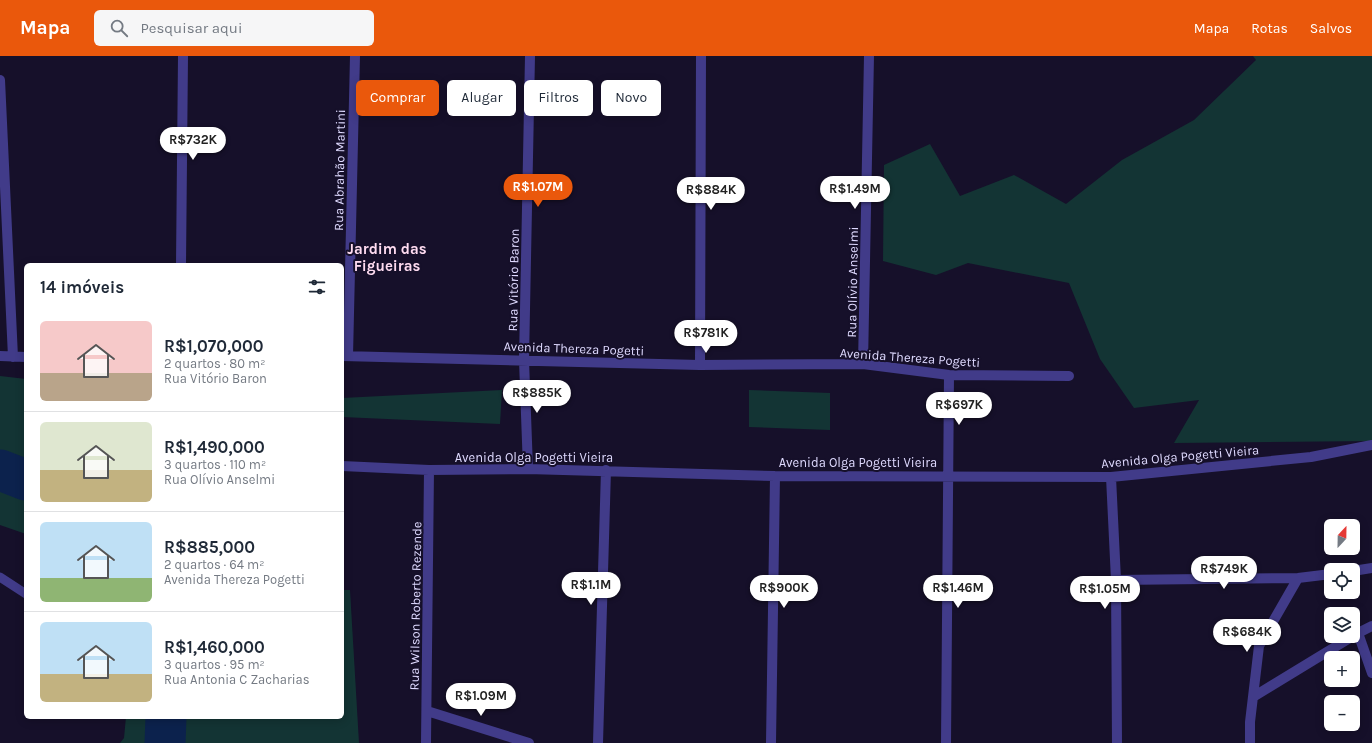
<!DOCTYPE html>
<html lang="pt">
<head>
<meta charset="utf-8">
<style>
	:root { --surface:#fff; --page:#f6f6f7; --text:#1f2937; --muted:#747a83; --line:#e0e1e3; --accent:#ea580c }
	body { margin:0; font-family:Karla,sans-serif; background:var(--page); color:var(--text); height:100vh; display:flex; flex-direction:column; font-size:15px; white-space:nowrap }
	* { box-sizing:border-box; margin:0 }
	p { font-size:13px; color:var(--muted) }
	.icon { flex:none; width:22px; height:22px; fill:none; stroke:currentColor; stroke-width:2; stroke-linecap:round; stroke-linejoin:round }
	.map { position:relative; flex:1; overflow:hidden }
	.drawer { position:absolute; left:24px; top:207px; width:320px; height:456px; display:flex; flex-direction:column; background:var(--surface); border-radius:6px; box-shadow:0 2px 10px #0003 }
	.drawer>* { flex:none }
	.banner { position:absolute; left:356px; top:24px; width:380px; height:36px; display:flex; gap:8px }
	.needle { width:26px; rotate:22deg }
	.controls { position:absolute; left:1324px; top:463px; display:grid; gap:8px }
	.controls a { display:grid; place-items:center; width:36px; height:36px; border-radius:6px; background:var(--surface); box-shadow:0 2px 10px #0003; font-size:20px }
	.price { position:absolute; translate:-50% -34px; padding:0 9px; border-radius:14px; background:#fff; color:#222; font-size:13px; line-height:26px; filter:drop-shadow(0 1px 2px #0008) }
	.price::after { content:''; position:absolute; left:50%; top:24px; width:12px; height:9px; margin-left:-6px; background:inherit; clip-path:polygon(0 0,100% 0,50% 100%) }
	.price.current { background:var(--accent); color:#fff }
	ul { padding:0; list-style:none }
	li { display:flex; align-items:center; gap:12px; height:100px; padding:0 16px }
	li+li { border-top:1px solid var(--line) }
	li span { display:grid; place-items:center; flex:none; width:112px; height:80px; border-radius:6px; color:#555 }
	li>.icon { margin-inline-start:auto }
	span .icon { width:48px; height:48px; fill:#fffc; stroke-width:1 }
	li b { font-size:17px }
	h2 { display:flex; justify-content:space-between; align-items:center; height:48px; padding:0 16px; font-size:17px }
	.chip { padding:0 14px; border-radius:6px; background:var(--surface); box-shadow:0 2px 10px #0003; font-size:14px; line-height:36px }
	.chip.current { background:var(--accent); color:#fff }
	header { display:flex; align-items:center; gap:24px; box-sizing:border-box; height:56px; padding:0 20px; background:var(--accent); color:#fff }
	header strong { font-size:19px }
	nav { display:flex; gap:22px; margin-inline-start:auto; font-size:14px }
	.search { width:280px; height:36px; background:var(--page); display:flex; align-items:center; gap:10px; box-sizing:border-box; padding:0 14px; border-radius:6px; color:var(--muted); font-size:15px }
	.map>svg:first-child { display:block }
	.green { fill:#133434 }
	.lines { fill:none; stroke-linecap:round; stroke-linejoin:round }
	.river { stroke:#0c224d; stroke-width:41 }
	.lane { stroke:#413b89; stroke-width:9 }
	.street { stroke:#413b89; stroke-width:10 }
	.labels { text-anchor:middle; stroke-width:4; stroke-linejoin:round; paint-order:stroke }
	.street-label { font-size:13px; fill:#dfdaff; stroke:#16102a }
	.quarter-label { font-size:15px; font-weight:bold; fill:#ffdcf1; stroke:#16102a }
</style>
</head>
<body>
<header>
<strong>Mapa</strong>
<div class="search"><svg class="icon" aria-label="search" viewBox="0 0 24 24"><circle cx="10" cy="10" r="6"/><path d="M15 15l6 6"/></svg>Pesquisar aqui</div>
<nav><a>Mapa</a><a>Rotas</a><a>Salvos</a></nav>
</header>
<div class="map">
<svg width="1372" height="687" viewBox="0 0 1372 687">
	<rect width="100%" height="100%" fill="#16102a"/>
	<!-- green -->
	<path class="green" d="M1253,0H1372V385L1174,387L1199,344L1134,352L1100,303L1069,227L968,207L936,219L883,205L884,109L930,88L960,140L1014,119L1066,148L1122,104L1194,64L1256,4Z
		M0,320L26,323V478L0,469Z
		M502,334L500,368L342,361V342Z
		M749,334L830,337V374L749,371Z
		M342,534H350L359,687H120L124,682L126,661H342Z"/>
	<g class="lines">
		<!-- river -->
		<path class="river" d="M0,414L26,424
			M165,687L166,661"/>
		<!-- lane -->
		<path class="lane" d="M0,521L26,538"/>
		<!-- street -->
		<path class="street" d="M0,24L13,301
			M181,209L183,0
			M0,300L26,301
			M342,300L700,309L863,308L949,319L1069,320
			M348,300L355,0
			M863,308L869,0
			M700,309L701,0
			M342,410L429,414L528,413L775,420L1111,421L1311,401L1372,389
			M528,413L524,304L530,0
			M1111,421L1116,524L1117,687
			M1353,515L1372,512
			M1116,524L1298,522L1331,518
			M1358,577L1372,617
			M1253,641L1358,577L1372,570
			M427,655L529,687
			M426,687L429,414
			M598,687L606,414
			M771,687L775,420
			M946,687L949,319
			M1250,687V666L1259,590L1298,522"/>
	</g>
	<g class="labels">
		<!-- street labels -->
		<g class="street-label">
			<text transform="translate(339 114) rotate(-89)" y="5">Rua Abrahão Martini</text>
			<text transform="translate(513 224) rotate(-89)" y="5">Rua Vitório Baron</text>
			<text transform="translate(852 226) rotate(-89)" y="5">Rua Olívio Anselmi</text>
			<text transform="translate(574 292) rotate(2)" y="5">Avenida Thereza Pogetti</text>
			<text transform="translate(910 301) rotate(4)" y="5">Avenida Thereza Pogetti</text>
			<text transform="translate(1180 400) rotate(-5)" y="5">Avenida Olga Pogetti Vieira</text>
			<text x="534" y="406">Avenida Olga Pogetti Vieira</text>
			<text x="858" y="411">Avenida Olga Pogetti Vieira</text>
			<text transform="translate(415 550) rotate(-89)" y="5">Rua Wilson Roberto Rezende</text>
		</g>
		<!-- quarter labels -->
		<g class="quarter-label">
			<text x="387" y="198">Jardim das<tspan x="387" dy="17">Figueiras</tspan></text>
		</g>
	</g>
</svg>
<div class="controls">
<a><svg class="needle" viewBox="-14 -14 28 28"><path d="M0-13l5 13h-10z" fill="#e53935"/><path d="M0 13l5-13h-10z" fill="#747a83"/></svg></a>
<a><svg class="icon" aria-label="locate" viewBox="0 0 24 24"><circle cx="12" cy="12" r="6"/><path d="M12 2v4M12 18v4M2 12h4M18 12h4"/></svg></a>
<a><svg class="icon" aria-label="layers" viewBox="0 0 24 24"><path d="M12 4l9 5-9 5-9-5zM3 14l9 5 9-5"/></svg></a>
<a>+</a>
<a>−</a>
</div>
<b class="price" style="left:193px;top:105px">R$732K</b>
<b class="price current" style="left:538px;top:152px">R$1.07M</b>
<b class="price" style="left:855px;top:154px">R$1.49M</b>
<b class="price" style="left:711px;top:155px">R$884K</b>
<b class="price" style="left:706px;top:298px">R$781K</b>
<b class="price" style="left:537px;top:358px">R$885K</b>
<b class="price" style="left:959px;top:370px">R$697K</b>
<b class="price" style="left:1224px;top:534px">R$749K</b>
<b class="price" style="left:591px;top:550px">R$1.1M</b>
<b class="price" style="left:784px;top:553px">R$900K</b>
<b class="price" style="left:958px;top:553px">R$1.46M</b>
<b class="price" style="left:1105px;top:554px">R$1.05M</b>
<b class="price" style="left:1247px;top:597px">R$684K</b>
<b class="price" style="left:481px;top:661px">R$1.09M</b>
<div class="banner">
<a class="chip current">Comprar</a>
<a class="chip">Alugar</a>
<a class="chip">Filtros</a>
<a class="chip">Novo</a>
</div>
<section class="drawer">
<h2>14 imóveis<svg class="icon" aria-label="filters" viewBox="0 0 24 24"><path d="M4 7h16M4 17h16"/><circle cx="9" cy="7" r="2"/><circle cx="15" cy="17" r="2"/></svg></h2>
<ul>
<li><span style="background:linear-gradient(#f6c9c9 65%,#b9a48a 0)"><svg class="icon" aria-label="home" viewBox="0 0 24 24"><path d="M3 11l9-7 9 7M6 9v11h12V9"/></svg></span><div><b>R$1,070,000</b><p>2 quartos · 80 m²</p><p>Rua Vitório Baron</p></div></li>
<li><span style="background:linear-gradient(#dfe7d0 60%,#c2b280 0)"><svg class="icon" aria-label="home" viewBox="0 0 24 24"><path d="M3 11l9-7 9 7M6 9v11h12V9"/></svg></span><div><b>R$1,490,000</b><p>3 quartos · 110 m²</p><p>Rua Olívio Anselmi</p></div></li>
<li><span style="background:linear-gradient(#bfe0f5 70%,#8fb573 0)"><svg class="icon" aria-label="home" viewBox="0 0 24 24"><path d="M3 11l9-7 9 7M6 9v11h12V9"/></svg></span><div><b>R$885,000</b><p>2 quartos · 64 m²</p><p>Avenida Thereza Pogetti</p></div></li>
<li><span style="background:linear-gradient(#bfe0f5 65%,#c2b280 0)"><svg class="icon" aria-label="home" viewBox="0 0 24 24"><path d="M3 11l9-7 9 7M6 9v11h12V9"/></svg></span><div><b>R$1,460,000</b><p>3 quartos · 95 m²</p><p>Rua Antonia C Zacharias</p></div></li>
</ul>
</section>
</div>
</body>
</html>
